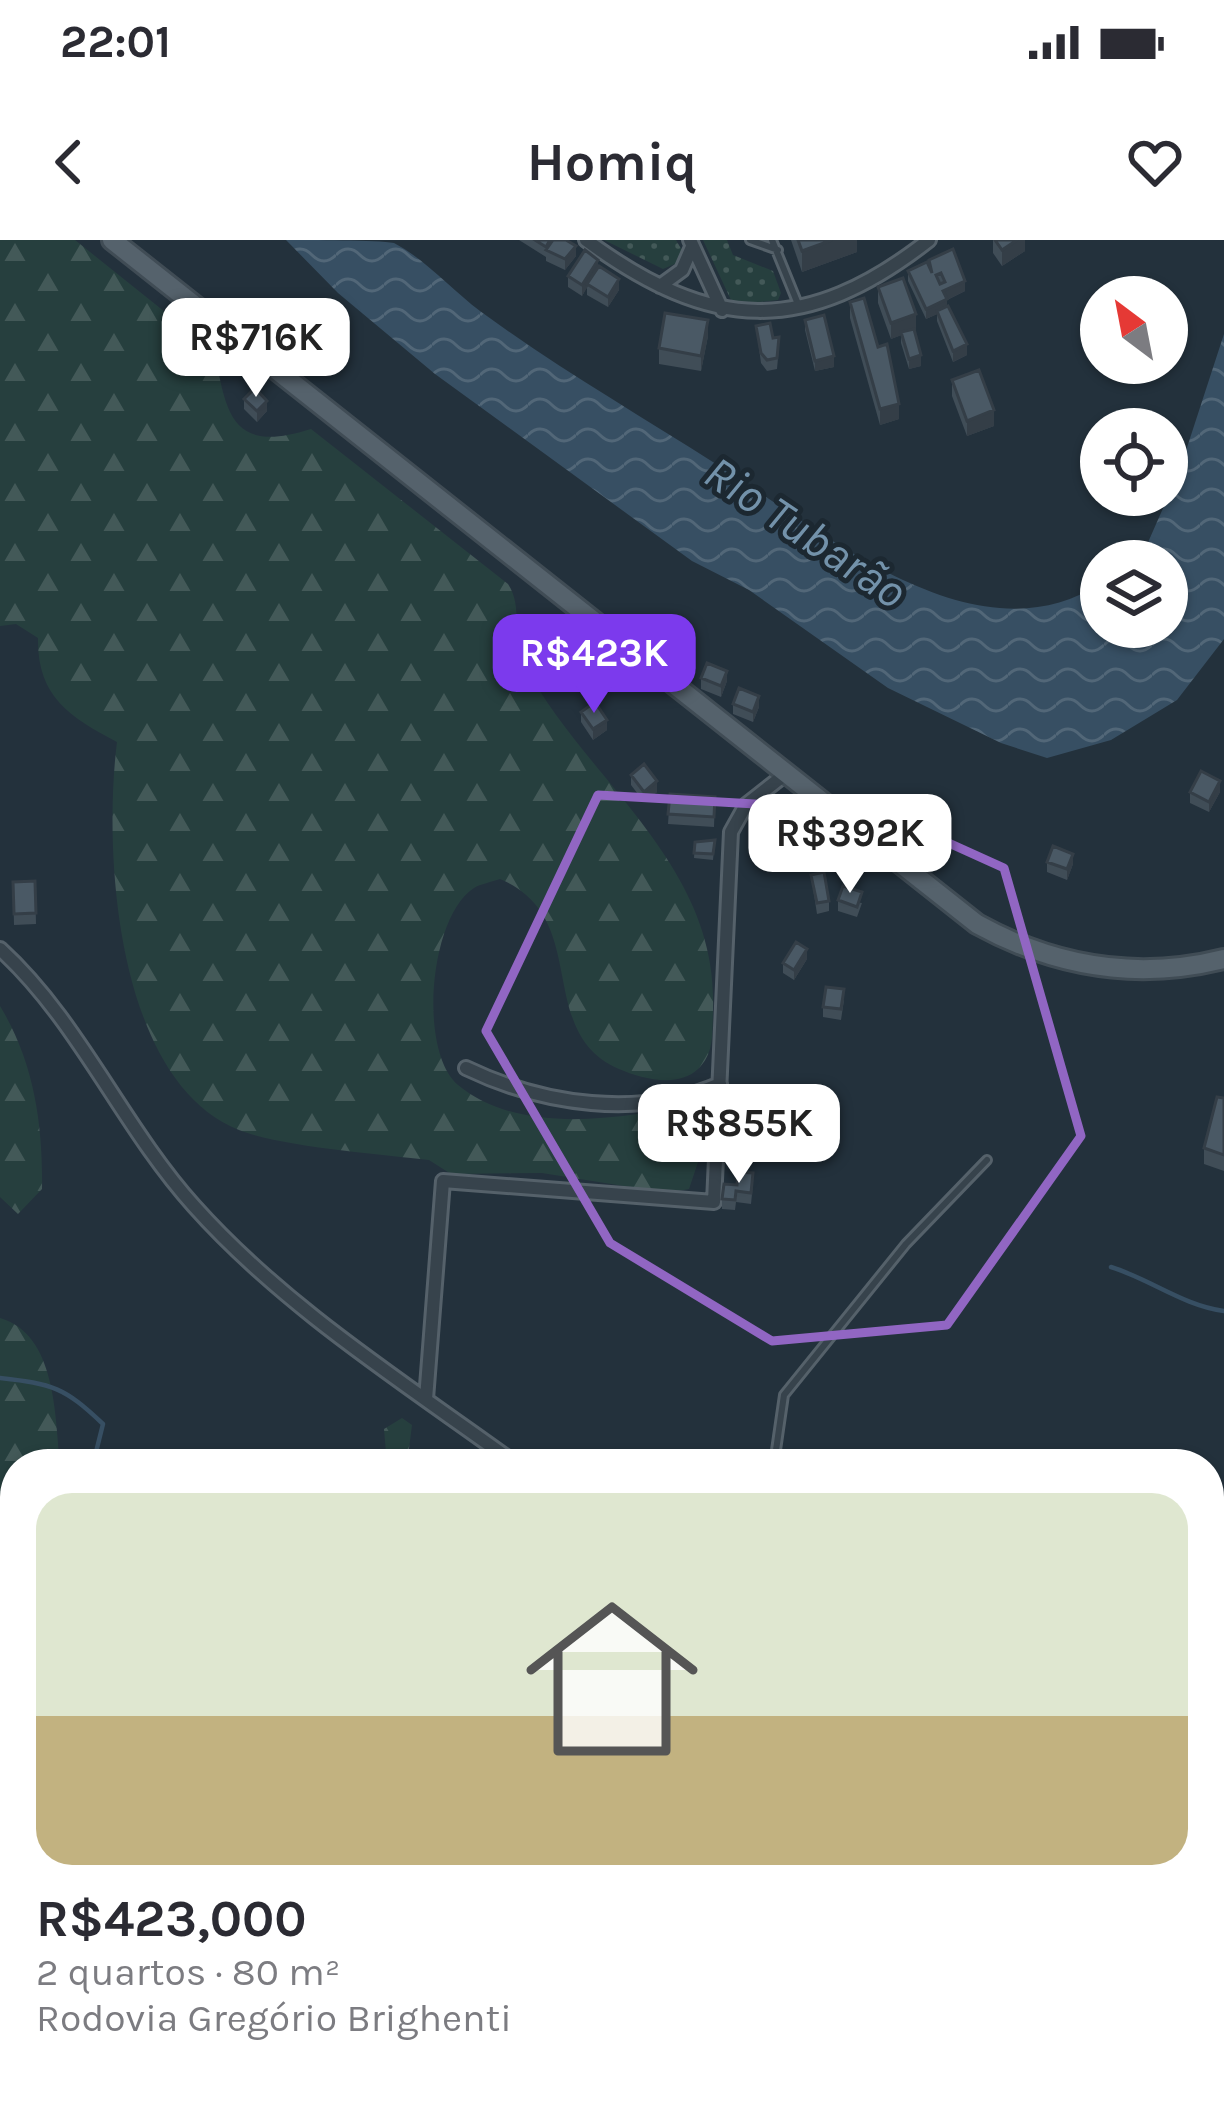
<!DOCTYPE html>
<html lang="pt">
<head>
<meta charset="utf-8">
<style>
	:root { --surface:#fff; --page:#f2f2f3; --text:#2b2b33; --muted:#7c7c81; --line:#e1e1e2; --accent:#7c3aed }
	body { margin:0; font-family:Karla,sans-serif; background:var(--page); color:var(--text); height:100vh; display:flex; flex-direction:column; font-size:45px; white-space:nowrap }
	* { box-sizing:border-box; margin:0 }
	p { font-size:39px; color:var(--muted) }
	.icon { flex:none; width:66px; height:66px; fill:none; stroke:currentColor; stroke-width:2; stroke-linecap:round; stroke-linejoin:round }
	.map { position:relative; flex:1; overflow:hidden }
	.sheet { position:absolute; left:0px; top:1209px; width:1224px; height:663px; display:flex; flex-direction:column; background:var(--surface); border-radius:48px 48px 0 0; box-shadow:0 3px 9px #0004 }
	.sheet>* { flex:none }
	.needle { width:78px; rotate:328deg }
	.tools { position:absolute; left:1080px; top:36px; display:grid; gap:24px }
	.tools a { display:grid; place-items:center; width:108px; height:108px; border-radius:50%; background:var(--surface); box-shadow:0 3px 9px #0004; font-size:60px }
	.price { position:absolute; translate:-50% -102px; padding:0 27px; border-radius:24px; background:#fff; color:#222; font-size:39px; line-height:78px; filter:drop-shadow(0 3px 6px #0008) }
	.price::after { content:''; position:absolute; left:50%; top:72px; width:36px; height:27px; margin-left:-18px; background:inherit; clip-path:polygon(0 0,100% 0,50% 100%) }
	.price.on { background:var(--accent); color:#fff }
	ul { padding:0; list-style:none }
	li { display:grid; align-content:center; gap:24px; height:636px; padding:0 36px }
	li+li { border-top:3px solid var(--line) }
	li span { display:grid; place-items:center; height:372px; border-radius:36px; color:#555 }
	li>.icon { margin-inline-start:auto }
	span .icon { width:216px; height:216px; fill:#fffc; stroke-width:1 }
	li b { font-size:51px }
	.status { display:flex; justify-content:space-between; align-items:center; height:84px; padding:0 60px; background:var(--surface); direction:ltr }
	.status svg { height:33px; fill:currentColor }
	header { display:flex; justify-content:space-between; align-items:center; height:156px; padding:0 36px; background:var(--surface); font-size:54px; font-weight:700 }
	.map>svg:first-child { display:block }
	.grass { fill:url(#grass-dots) }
	.forest { fill:url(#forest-firs) }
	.water { fill:url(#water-waves) }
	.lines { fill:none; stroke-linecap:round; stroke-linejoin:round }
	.stream { stroke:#374f63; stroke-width:4.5 }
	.service-casing { stroke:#55616a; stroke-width:12 }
	.minor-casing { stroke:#55616a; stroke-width:18 }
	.primary-casing { stroke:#404c55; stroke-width:24 }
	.service { stroke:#37434c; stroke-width:6 }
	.minor { stroke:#37434c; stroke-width:12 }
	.primary { stroke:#55626c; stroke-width:18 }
	.wall { fill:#404d57 }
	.shaded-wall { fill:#343e47 }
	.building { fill:#4a5965; stroke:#343e47; stroke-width:3; fill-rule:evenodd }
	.marked { fill:none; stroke:#9166c3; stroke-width:9; stroke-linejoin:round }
	.labels { text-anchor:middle; stroke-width:10; stroke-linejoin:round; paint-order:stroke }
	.water-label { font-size:48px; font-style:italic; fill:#7392aa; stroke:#1c2831 }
</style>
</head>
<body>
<div class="status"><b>22:01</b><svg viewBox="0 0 49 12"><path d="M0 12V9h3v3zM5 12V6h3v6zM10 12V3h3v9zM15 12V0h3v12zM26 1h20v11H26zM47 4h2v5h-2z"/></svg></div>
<header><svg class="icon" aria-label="back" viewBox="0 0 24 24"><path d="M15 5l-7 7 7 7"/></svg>Homiq<svg class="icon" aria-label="heart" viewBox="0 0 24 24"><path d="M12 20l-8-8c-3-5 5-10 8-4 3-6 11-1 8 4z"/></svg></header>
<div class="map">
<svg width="1224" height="1871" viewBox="0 0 1224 1871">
	<defs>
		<pattern id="grass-dots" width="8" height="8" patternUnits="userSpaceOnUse" patternTransform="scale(3)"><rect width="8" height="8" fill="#263f3e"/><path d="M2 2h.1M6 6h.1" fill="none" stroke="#435958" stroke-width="1.8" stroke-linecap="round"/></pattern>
		<pattern id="forest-firs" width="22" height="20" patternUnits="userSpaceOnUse" patternTransform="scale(3)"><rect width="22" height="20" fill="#263f3e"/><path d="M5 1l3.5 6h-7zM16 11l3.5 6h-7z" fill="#435958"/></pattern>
		<pattern id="water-waves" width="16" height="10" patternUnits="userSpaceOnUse" patternTransform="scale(3)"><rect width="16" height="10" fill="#374f63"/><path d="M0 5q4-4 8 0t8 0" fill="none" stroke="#526778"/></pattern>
	</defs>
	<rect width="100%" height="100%" fill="#23313c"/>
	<!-- grass -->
	<path class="grass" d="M604,0H676L683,12L677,23L663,29Z
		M703,0H727L733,15L773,31L781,53L778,60L739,64L731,60Z"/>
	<!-- forest -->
	<path class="forest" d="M0,0H75L215,112C226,176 233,214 311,189L508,344C524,368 510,396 523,422C584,540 719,622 713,770C712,792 715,813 698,829C678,848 642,839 619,829C533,792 593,678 500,639C492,642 480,644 474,648C429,677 418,811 458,845C522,898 627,877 701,863L704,904L689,949L668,953L542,933L451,934L429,920C380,914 282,907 239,890C116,841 103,613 117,502C69,477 37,456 38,398L16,384L0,386Z
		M0,766C34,822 43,884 42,949L18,974L0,957Z
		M0,1078C56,1094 55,1175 60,1224H15V1857H407L404,1871H0Z
		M402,1178L412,1185L407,1224H387L384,1189Z"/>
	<!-- water -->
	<path class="water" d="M286,0C310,0 377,0 394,3C425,19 452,50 480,71C556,127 636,173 716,224C818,287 975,426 1101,343V387H1167V321H1135L1142,316L1179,232L1224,94V399L1177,460L1111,500L1047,518L1001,503L888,448L749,350L692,321L435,134L338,53Z"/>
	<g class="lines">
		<!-- stream -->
		<path class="stream" d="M1111,1027C1152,1040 1182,1065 1224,1071
			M0,1138C53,1144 64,1147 103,1184L95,1216L100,1224
			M363,1857L366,1871"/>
		<!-- service casing -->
		<g class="service-casing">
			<path id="service" d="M750,0L778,10
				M772,0L800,69
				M774,1224L784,1155L906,1004L987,920"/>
		</g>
		<!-- minor casing -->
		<g class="minor-casing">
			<path id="minor" d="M586,0C711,92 805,97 929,0
				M690,0L722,70
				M660,46L682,30L692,7
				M0,709C79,781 122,886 194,966C285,1068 406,1144 516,1224
				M466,828C543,865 639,879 720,844
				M426,1159L443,941L714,962L731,592L746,565L783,536
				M765,1857L770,1871"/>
		</g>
		<!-- primary casing -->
		<g class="primary-casing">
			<path id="primary" d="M112,0L977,684C1055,727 1136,741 1224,719"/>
		</g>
		<!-- service -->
		<use href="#service" class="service"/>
		<!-- minor -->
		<use href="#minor" class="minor"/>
		<!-- primary -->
		<use href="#primary" class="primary"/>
	</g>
	<!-- wall -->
	<path class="wall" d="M519,0H566L576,16L565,30L546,21V16V17Z
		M791,0H857V12L802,32Z
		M993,0H1025V11L1002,26L993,13Z
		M929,20L965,51L947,60V66L967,115L953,122L937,81V74L926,79L908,41V31L929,27Z
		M568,36L619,50L608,67L587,55V47L582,56L568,47Z
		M878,47L916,90H914L921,126L909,129L901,103V95L891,99L878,63Z
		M850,62L899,179L880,185L850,78Z
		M805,80L834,127L815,131L805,90Z
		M756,86L779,107L777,129L767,131L761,123Z
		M708,96L701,131L659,124V108Z
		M952,140L994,186L967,196L952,156Z
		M244,159L267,171L257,182L244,169Z
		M701,438L727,441L721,457L701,449Z
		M733,464L759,467L753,482L733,474Z
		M581,472L607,490L593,500L581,482Z
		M631,535L657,552L644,562L631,545Z
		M1190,552H1220L1209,572L1190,563Z
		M670,554L715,557L714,587L668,584Z
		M715,600L713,620L694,618L695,602Z
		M1047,622L1073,624L1067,640L1047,632Z
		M811,635L829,661V671L817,674Z
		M35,641L36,684L14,685L13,642Z
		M838,660L862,663L857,677L838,671Z
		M807,719L794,740L783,733V723Z
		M844,760L841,780L823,777V767Z
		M1224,858V931L1204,924V908Z
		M753,944L751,964L736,962L735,970L722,969V959L737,945Z"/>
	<!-- shaded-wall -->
	<path class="shaded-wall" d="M832,0H857V12L802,32V11Z
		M1017,0H1025V11L1002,26V10Z
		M576,6V16L565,30V19Z
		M598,20V30L582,56V45Z
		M619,39V50L608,67V57Z
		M965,41V51L947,60V70L926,79V69L943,51Z
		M916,74V90L891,99V83Z
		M708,80V96L701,131V116Z
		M967,104V115L953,122V111Z
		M921,115V126L909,129V119Z
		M834,116V127L815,131V121Z
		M267,161V171L257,182V171Z
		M899,164V179L880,185V169Z
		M994,170V186L967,196V181Z
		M727,431V441L721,457V446Z
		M759,456V467L753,482V472Z
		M607,480V490L593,500V489Z
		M657,541V552L644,562V552Z
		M1220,541V552L1209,572V562Z
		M1073,614V624L1067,640V629Z
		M807,709V719L794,740V730Z"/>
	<!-- building -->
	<path class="building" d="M535,0H550L546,7Z
		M553,0H566L576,6L565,19L546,10Z
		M798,0H832L802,11Z
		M995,0H1017L1002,10Z
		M953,9L965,41L943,51L947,59L926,69L908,31L927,22L932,33L929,20ZM941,33L945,42L940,44L936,35Z
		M585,10L598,20L582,45L568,36Z
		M599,26L619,39L608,57L587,44Z
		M903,38L916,74L891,83L878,47Z
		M864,58L878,107L887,104L899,164L880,169L850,62Z
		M948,66L967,104L953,111L937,71Z
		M665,73L708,80L701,116L659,108Z
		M824,75L834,116L815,121L805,80Z
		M770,83L773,98L779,97L777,118L767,120L761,113L756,86Z
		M914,89L921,115L909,119L901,92Z
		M979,130L994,170L967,181L952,140Z
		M255,148L267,161L257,171L244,159Z
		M707,423L727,431L721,446L701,438Z
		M739,448L759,456L753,472L733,464Z
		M595,462L607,480L593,489L581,472Z
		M644,524L657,541L644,552L631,535Z
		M1201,531L1220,541L1209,562L1190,552Z
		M670,554L715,557L714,577L668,574Z
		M715,600L713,614L694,613L695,602Z
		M1053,606L1073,614L1067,629L1047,622Z
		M824,632L829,661L817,663L811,635Z
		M35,641L36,673L14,674L13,642Z
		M843,646L862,652L857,667L838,660Z
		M796,702L807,709L794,730L783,723Z
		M826,747L844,749L841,769L823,767Z
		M1217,857L1224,858V915L1204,908Z
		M738,932L753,933L751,953L736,951L735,960L722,959L724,944L737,945Z"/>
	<!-- marked area -->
	<path class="marked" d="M598,555L878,571L1004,628L1081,896L947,1085L772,1101L610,1003L486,791Z"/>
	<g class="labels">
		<!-- water labels -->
		<g class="water-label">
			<text transform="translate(806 291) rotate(34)" y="17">Rio Tubarão</text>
		</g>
	</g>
</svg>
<div class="tools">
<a><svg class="needle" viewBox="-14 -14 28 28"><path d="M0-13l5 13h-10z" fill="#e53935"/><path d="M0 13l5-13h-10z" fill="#7c7c81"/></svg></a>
<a><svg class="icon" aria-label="locate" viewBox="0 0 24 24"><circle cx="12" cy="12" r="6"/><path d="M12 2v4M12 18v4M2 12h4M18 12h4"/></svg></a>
<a><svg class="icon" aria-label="layers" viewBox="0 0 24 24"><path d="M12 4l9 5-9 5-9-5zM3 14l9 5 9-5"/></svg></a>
</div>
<b class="price" style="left:256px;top:160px">R$716K</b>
<b class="price on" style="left:594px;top:476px">R$423K</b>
<b class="price" style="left:850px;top:656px">R$392K</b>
<b class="price" style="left:739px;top:946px">R$855K</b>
<section class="sheet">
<ul>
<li><span style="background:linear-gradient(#dfe7d0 60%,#c2b280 0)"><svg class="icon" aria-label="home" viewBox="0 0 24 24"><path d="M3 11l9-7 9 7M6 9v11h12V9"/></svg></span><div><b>R$423,000</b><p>2 quartos · 80 m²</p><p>Rodovia Gregório Brighenti</p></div></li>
</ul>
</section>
</div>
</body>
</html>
